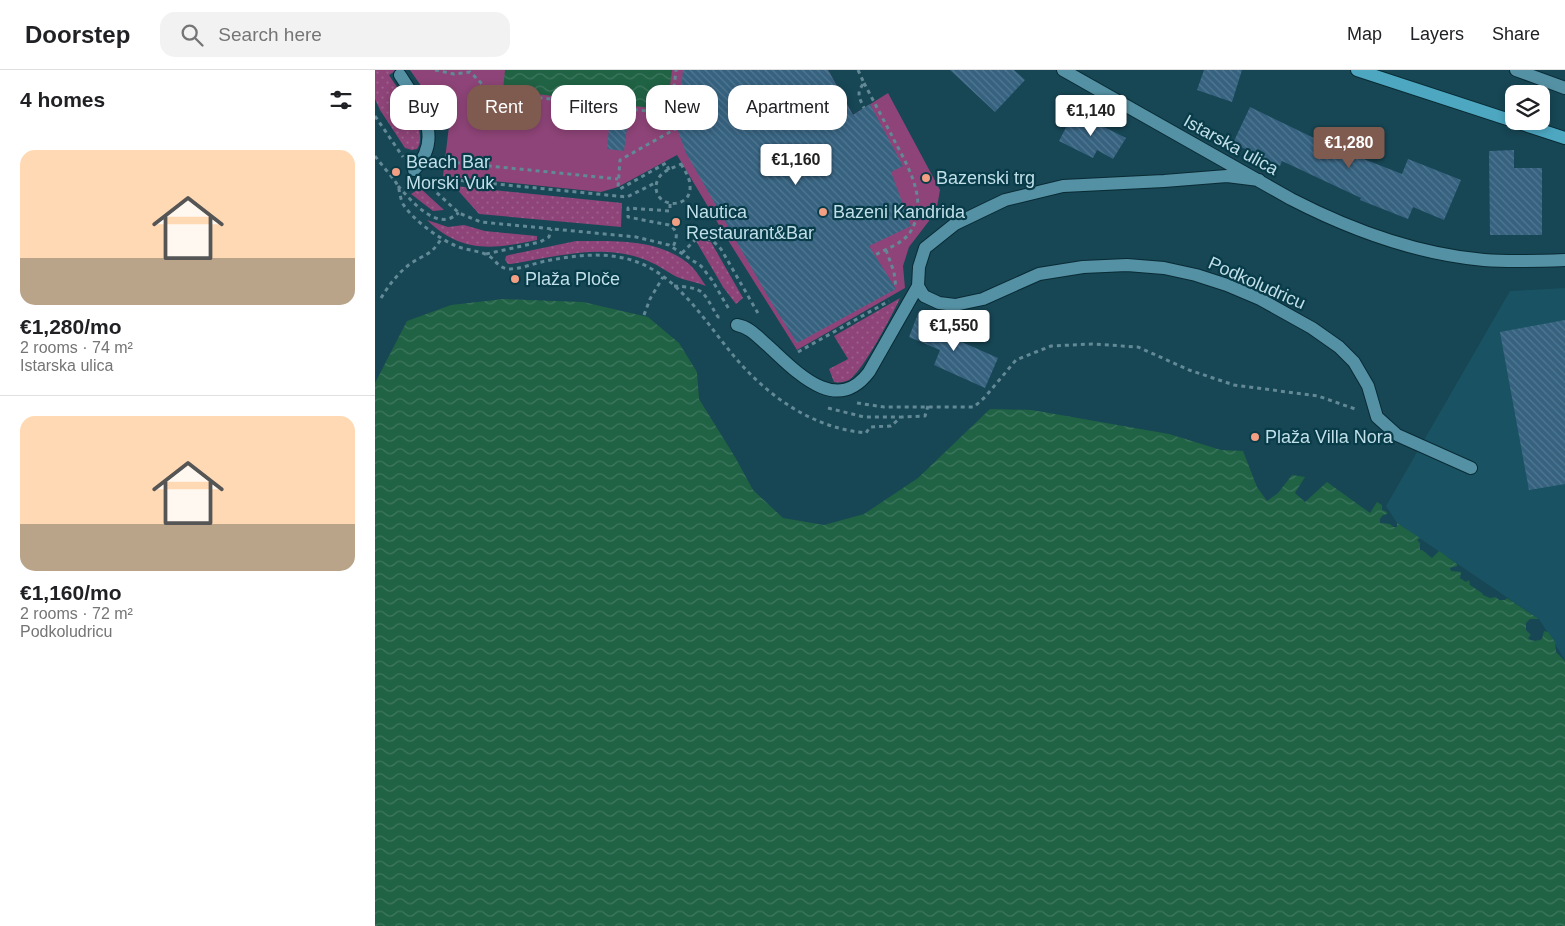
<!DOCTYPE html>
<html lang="en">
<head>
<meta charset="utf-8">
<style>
	:root { --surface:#fff; --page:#f2f2f2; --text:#202124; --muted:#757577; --line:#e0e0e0; --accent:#7f5a4f }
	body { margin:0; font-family:Arial,sans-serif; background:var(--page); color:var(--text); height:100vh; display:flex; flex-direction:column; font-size:19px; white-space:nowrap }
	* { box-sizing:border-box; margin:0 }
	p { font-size:16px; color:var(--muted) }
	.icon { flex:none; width:28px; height:28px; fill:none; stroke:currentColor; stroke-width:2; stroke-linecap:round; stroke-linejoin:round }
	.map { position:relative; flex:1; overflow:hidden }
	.panel { display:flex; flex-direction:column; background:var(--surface); width:375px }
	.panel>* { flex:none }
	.hud { position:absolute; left:15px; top:15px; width:475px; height:45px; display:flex; gap:10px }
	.fabs { position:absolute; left:1130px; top:15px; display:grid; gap:10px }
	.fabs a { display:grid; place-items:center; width:45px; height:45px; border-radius:10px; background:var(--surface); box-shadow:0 2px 8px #0003; font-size:25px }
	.price { position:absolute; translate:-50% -42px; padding:0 11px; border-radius:5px; background:#fff; color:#222; font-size:16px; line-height:32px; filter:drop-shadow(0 1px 2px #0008) }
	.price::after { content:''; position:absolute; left:50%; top:30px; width:15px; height:11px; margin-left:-8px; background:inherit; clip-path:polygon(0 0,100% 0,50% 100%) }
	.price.on { background:var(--accent); color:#fff }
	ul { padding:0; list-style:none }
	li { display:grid; align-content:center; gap:10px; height:265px; padding:0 20px }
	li+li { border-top:1px solid var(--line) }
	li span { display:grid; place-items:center; height:155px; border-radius:15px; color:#555 }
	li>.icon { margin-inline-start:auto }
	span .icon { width:90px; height:90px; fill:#fffc; stroke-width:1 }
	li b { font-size:21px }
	h2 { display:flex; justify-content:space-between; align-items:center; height:60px; padding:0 20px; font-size:21px }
	.tag { padding:0 18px; border-radius:15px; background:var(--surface); box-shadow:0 2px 8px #0003; font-size:18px; line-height:45px }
	.tag.on { background:var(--accent); color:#fff }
	header { display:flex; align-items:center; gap:30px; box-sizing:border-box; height:70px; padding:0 25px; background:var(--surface); border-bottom:1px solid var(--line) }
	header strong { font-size:24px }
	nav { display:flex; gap:28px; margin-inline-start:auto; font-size:18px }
	.search { width:350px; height:45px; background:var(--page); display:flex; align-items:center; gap:12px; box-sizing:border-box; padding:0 18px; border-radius:15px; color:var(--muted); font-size:19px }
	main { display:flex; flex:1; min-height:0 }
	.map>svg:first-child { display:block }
	.built { fill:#195363 }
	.grass { fill:url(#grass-dots) }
	.green { fill:#8e4478 }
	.water { fill:url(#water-waves) }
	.building { fill:url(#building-back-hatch) }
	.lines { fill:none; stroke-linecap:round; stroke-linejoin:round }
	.minor-casing { stroke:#092b34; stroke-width:14 }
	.major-casing { stroke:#092b34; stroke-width:14 }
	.path { stroke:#628995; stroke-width:3; stroke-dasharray:4 4; stroke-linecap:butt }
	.minor { stroke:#5591a4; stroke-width:12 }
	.major { stroke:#4da7c1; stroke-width:12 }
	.poi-dot { fill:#f39f83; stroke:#093c49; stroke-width:2 }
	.labels { text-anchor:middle; stroke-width:4.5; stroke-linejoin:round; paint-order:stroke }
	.street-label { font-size:18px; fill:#c1dfe9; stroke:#093c49 }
	.poi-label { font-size:18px; fill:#c1dfe9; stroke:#093c49; text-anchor:start }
</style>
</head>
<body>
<header>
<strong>Doorstep</strong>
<div class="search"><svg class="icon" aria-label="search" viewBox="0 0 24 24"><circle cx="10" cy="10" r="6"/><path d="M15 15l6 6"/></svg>Search here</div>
<nav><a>Map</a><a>Layers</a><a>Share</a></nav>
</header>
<main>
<section class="panel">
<h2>4 homes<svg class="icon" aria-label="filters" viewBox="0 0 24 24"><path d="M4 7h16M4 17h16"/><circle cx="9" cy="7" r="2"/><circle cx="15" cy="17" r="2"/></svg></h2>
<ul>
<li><span style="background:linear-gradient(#ffd9b3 70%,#b9a48a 0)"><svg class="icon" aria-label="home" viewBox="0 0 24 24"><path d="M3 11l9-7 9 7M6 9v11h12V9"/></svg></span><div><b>€1,280/mo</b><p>2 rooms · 74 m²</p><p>Istarska ulica</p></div></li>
<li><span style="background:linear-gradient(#ffd9b3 70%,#b9a48a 0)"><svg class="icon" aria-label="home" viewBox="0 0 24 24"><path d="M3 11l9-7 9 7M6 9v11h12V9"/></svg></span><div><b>€1,160/mo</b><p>2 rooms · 72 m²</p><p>Podkoludricu</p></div></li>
</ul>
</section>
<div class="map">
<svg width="1190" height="856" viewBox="0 0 1190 856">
	<defs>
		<pattern id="grass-dots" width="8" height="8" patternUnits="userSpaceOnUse" patternTransform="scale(1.25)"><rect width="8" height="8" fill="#8e4478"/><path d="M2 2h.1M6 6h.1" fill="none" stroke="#9c5f8b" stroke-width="1.8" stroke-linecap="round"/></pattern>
		<pattern id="water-waves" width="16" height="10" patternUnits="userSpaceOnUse" patternTransform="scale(1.25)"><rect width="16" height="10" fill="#206244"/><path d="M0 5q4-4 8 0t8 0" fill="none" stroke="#3f785f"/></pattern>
		<pattern id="building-back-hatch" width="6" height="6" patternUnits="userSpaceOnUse" patternTransform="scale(1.25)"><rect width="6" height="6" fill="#366280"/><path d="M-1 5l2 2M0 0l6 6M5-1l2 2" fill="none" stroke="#517892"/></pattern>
	</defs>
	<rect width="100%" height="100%" fill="#174654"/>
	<!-- built -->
	<path class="built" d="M1190,218V590L1164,549L1022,453L1011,436L1135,221Z"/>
	<!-- grass -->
	<path class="grass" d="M0,0H22L14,5C24,21 55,61 42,79L37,80L30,78L5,40L0,29Z
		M79,116L247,133L246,157L104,144Z
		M45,118L69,140L58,141L36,124Z
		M52,150L73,157L89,155L110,161L162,166V170C118,179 87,184 52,150Z
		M325,170L336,172L368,228L361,234L348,217L321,171Z
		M201,171C239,171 283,168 314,194C321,200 326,209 331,216C322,212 311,211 302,207C291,201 280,193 268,189C224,173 181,187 136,194H133L130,190L131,186L134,185Z
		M525,228C518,244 488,301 474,310C469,312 464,313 459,312L454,299L473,289L459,266Z"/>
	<!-- green -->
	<path class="green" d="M35,0H453L478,45L513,23L565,120L562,137L557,147L534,177L528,196L530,218L422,280L356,175L302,85L243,117L226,122L68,106L74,56Z"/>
	<!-- water -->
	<path class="water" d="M130,0H297L292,40L128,20Z
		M129,229L208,232L273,247L304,273L322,302L324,329L360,387L378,420L408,448L449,455L489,444L543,408L615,339L657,340L794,364L846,380L868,381L882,417L892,431L903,423L917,405L930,407L920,423L930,432L952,412L995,443L1002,432L1007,435V440L1012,442V444L1008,445L1005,449V453L1015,454L1018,457H1022V453L1045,468L1042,470L1045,473V480H1047L1057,488L1064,481L1082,494V496L1075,498L1076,501L1086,502L1085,508L1091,512L1094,510L1095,515L1107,523L1108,525L1115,528L1121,527L1124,530H1130L1132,528L1164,549H1155L1151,553V560L1156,565L1153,568C1157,572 1163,571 1167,569L1169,561L1173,562L1180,572L1181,582L1190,591V856H0V313L32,251L76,235Z"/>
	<!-- building -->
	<path class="building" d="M308,0H453L478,45L495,34L528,96L516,102L536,156L494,176L521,219L422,273L395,230L311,83L302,58Z
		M575,0H639L650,10L620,42Z
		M829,0H867L857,32L822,20Z
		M875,37L941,69L942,67L986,88L1027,104L1033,89L1086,110L1069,150L1038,137L1033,149L985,130L986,128L907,91L905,96L858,73Z
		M699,42L751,68L738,89L722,80L718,88L684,71Z
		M235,48L253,50L249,81L232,79Z
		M1139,80V98H1167V165H1115L1114,81Z
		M544,241L569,251L564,262L623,288L610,318L559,295L565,280L534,267Z
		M1190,250V414L1154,420L1125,262Z"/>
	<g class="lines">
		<!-- minor casing -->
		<g class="minor-casing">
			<path id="minor" d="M688,0L916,129C976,160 1042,184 1109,190C1136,192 1163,191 1190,190
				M1141,0L1190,18
				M25,5C45,36 70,67 39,100
				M884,110L852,106L789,111L688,116L630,130L580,154L550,178L544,197L543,216L549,226L564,233L580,235L608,229L664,204L708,197L752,195L789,198L821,205L852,215L885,229L937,258L964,277L979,292L993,316L1002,347L1022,365L1096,398
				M362,255C374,257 382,266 391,274C419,299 460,347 494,302L543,216"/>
		</g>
		<!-- major casing -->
		<g class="major-casing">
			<path id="major" d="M982,0L1190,68"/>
		</g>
		<!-- path -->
		<path class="path" d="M60,0L79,4L95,2C103,9 108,17 118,22L296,44L301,0
			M483,0L489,13C481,23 484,27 489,38
			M489,13C498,30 507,47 516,64C530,92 554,127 537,159C530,173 513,178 500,185
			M0,46L28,87
			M244,49L245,39
			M0,86C5,93 20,110 23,116C25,122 25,128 28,134C38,150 63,168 81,176C90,180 100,180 110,184C120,187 122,199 135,199C146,199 160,193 171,191C206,184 243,180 275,198C310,217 333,255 358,285C392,326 437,358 491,363L495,357L516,356L526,347L550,346L553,336
			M65,91L243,109
			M306,94C310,101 315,108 315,116C317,139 281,139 281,117C281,112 284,106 288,103C293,99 300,97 306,94Z
			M294,100L291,93L245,119L243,117L245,90L302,58
			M81,107V110L252,127L282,112
			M50,112L84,143L106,152L261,167L294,175L326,196L337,210L355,241
			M23,116C34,128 54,153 73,149C77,148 80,145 84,143
			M295,134V141L253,138V147L294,155C304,161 302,168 298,177
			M511,180L519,202L521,218
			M307,183L322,168L328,166L338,171L346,179L384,245
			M111,184L165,172L174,167L176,159
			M299,216C331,218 327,221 343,247H348
			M6,228C14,215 23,203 35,194C49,184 56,186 66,169
			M269,245L275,229L288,207
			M423,282L514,231
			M482,333L509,337H599L610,327L641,290L676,276L717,274L763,277L814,300L859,315L943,326L983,340
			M453,338L489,347H525"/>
		<!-- minor -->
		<use href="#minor" class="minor"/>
		<!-- major -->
		<use href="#major" class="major"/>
	</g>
	<!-- markers -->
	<g class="poi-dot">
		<circle cx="21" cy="102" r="5"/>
		<circle cx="551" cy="108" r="5"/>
		<circle cx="448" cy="142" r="5"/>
		<circle cx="301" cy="152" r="5"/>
		<circle cx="140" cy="209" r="5"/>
		<circle cx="880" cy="367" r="5"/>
	</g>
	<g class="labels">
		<!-- street labels -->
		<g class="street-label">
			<text transform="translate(856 75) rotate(29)" y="6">Istarska ulica</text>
			<text transform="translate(882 213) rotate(24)" y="6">Podkoludricu</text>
		</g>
		<!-- poi labels -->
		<g class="poi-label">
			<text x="31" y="98">Beach Bar<tspan x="31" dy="21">Morski Vuk</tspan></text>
			<text x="561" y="114">Bazenski trg</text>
			<text x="311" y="148">Nautica<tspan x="311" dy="21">Restaurant&amp;Bar</tspan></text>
			<text x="458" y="148">Bazeni Kandrida</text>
			<text x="150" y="215">Plaža Ploče</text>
			<text x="890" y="373">Plaža Villa Nora</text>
		</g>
	</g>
</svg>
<div class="fabs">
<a><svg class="icon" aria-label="layers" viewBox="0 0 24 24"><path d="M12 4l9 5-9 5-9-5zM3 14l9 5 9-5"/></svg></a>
</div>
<b class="price" style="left:716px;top:67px">€1,140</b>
<b class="price on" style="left:974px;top:99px">€1,280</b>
<b class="price" style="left:421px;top:116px">€1,160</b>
<b class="price" style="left:579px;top:282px">€1,550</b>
<div class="hud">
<a class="tag">Buy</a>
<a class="tag on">Rent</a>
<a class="tag">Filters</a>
<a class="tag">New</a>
<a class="tag">Apartment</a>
</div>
</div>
</main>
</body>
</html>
